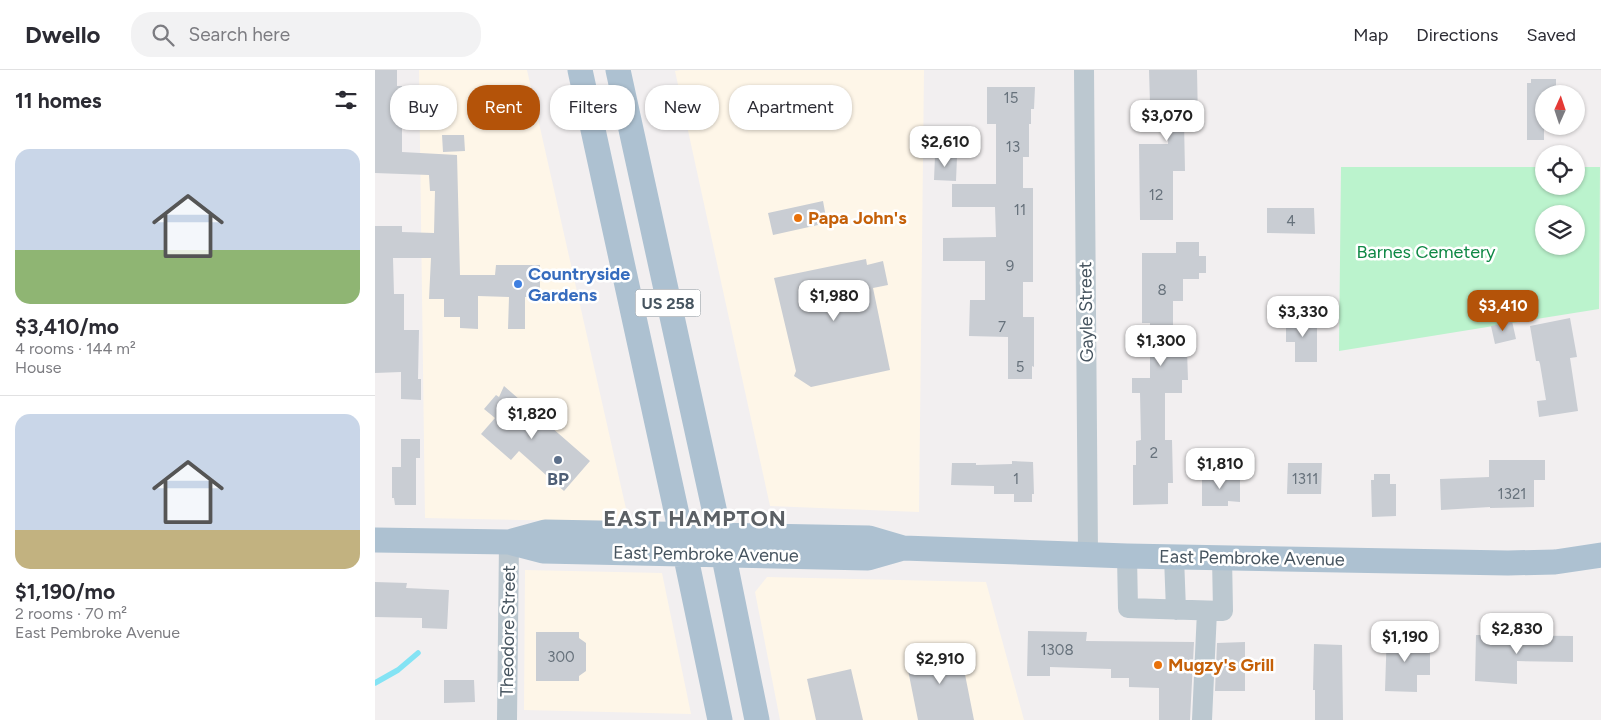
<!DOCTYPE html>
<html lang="en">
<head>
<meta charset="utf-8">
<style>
	:root { --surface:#fff; --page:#f2f2f3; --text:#2b2b33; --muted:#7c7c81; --line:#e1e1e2; --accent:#b45309 }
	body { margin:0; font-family:Figtree,sans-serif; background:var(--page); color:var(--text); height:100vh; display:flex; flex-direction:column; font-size:19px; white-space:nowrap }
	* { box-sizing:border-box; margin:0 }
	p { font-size:16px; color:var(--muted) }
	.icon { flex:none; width:28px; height:28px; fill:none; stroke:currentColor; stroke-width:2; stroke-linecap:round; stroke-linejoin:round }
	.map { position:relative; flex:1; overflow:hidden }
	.drawer { display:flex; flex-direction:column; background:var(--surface); width:375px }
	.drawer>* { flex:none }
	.guide { position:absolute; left:15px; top:15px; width:475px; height:45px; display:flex; gap:10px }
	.needle { width:32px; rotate:3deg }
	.fabs { position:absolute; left:1160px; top:15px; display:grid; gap:10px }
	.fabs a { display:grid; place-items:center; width:50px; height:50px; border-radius:50%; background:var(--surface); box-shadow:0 1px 4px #0004; font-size:25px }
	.price { position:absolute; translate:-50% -42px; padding:0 11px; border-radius:10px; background:#fff; color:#222; font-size:16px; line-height:32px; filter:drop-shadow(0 1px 2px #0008) }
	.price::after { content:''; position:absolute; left:50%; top:30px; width:15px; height:11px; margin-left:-8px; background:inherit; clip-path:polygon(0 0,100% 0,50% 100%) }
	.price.active { background:var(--accent); color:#fff }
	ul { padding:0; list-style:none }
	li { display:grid; align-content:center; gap:10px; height:265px; padding:0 15px }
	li+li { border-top:1px solid var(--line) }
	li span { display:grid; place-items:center; height:155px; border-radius:15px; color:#555 }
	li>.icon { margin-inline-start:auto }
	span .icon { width:90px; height:90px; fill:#fffc; stroke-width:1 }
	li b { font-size:21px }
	h2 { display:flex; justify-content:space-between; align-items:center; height:60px; padding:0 15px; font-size:21px }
	.pill { padding:0 18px; border-radius:20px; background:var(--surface); box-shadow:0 1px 4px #0004; font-size:18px; line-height:45px }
	.pill.active { background:var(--accent); color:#fff }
	header { display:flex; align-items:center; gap:30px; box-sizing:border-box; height:70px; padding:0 25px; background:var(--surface); border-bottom:1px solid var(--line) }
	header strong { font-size:24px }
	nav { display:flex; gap:28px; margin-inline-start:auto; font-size:18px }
	.search { width:350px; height:45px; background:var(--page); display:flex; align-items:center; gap:12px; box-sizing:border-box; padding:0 18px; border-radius:20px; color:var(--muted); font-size:19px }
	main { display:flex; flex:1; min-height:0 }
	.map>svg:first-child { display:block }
	.commercial { fill:#fef6e8 }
	.green { fill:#bbf3cd; fill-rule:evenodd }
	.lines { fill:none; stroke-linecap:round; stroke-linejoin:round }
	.stream { stroke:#84e3f4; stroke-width:5.5 }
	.building { fill:#c9cdd3 }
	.minor { stroke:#bcc8d0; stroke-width:20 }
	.major { stroke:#adc1d1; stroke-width:25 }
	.food-dot { fill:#e8710a; stroke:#fff; stroke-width:2 }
	.shop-dot { fill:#3f7fe0; stroke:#fff; stroke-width:2 }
	.service-dot { fill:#5c6f8a; stroke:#fff; stroke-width:2 }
	.labels { text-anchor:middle; stroke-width:5; stroke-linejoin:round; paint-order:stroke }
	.number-label { font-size:15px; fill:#67727c }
	.shield { fill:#fff; stroke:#7e878f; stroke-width:1 }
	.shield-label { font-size:16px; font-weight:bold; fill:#46545f }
	.food-label { font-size:18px; font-weight:bold; fill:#c56008; stroke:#fff; text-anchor:start }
	.park-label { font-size:18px; fill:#0f8845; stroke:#fff }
	.shop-label { font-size:18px; font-weight:bold; fill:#366cbe; stroke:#fff; text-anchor:start }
	.street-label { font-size:18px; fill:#46545f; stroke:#fff }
	.service-label { font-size:18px; font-weight:bold; fill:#4e5e75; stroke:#fff }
	.district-label { font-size:22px; font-weight:bold; letter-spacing:1px; fill:#5b6065; stroke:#fff }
</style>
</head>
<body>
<header>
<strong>Dwello</strong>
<div class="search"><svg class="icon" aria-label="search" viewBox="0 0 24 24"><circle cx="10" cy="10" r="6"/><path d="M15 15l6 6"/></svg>Search here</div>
<nav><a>Map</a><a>Directions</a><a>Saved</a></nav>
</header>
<main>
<section class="drawer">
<h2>11 homes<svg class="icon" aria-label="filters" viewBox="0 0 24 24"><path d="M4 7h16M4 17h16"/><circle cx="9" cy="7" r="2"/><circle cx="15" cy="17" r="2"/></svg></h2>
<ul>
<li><span style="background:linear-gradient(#c9d6e8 65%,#8fb573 0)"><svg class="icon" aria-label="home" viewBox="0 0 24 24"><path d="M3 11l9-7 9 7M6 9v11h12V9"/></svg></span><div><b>$3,410/mo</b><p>4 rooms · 144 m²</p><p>House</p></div></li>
<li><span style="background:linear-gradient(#c9d6e8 75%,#c2b280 0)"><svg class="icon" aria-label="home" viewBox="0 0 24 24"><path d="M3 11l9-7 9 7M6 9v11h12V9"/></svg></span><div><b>$1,190/mo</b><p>2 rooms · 70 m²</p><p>East Pembroke Avenue</p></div></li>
</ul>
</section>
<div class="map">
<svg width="1226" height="650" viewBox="0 0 1226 650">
	<rect width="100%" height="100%" fill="#f2eff0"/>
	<!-- commercial -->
	<path class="commercial" d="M44,0H152L254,452L50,448Z
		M305,0H549L544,442L395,436L300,1Z
		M150,500L287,503L316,644L149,640Z
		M392,507L611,512L649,650H405L380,522Z"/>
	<!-- green -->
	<path class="green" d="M966,97H1169V116H1201V97H1225L1224,239L964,281ZM1169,144H1201V176H1169Z"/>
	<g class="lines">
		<!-- stream -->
		<path class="stream" d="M0,613L23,600L43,583"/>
	</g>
	<!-- building -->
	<path class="building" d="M0,0H22V16H27V82L82,85L85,205H120L121,195H165V227H150V259H133L134,227L103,226V259L85,258V247H69V229H54L56,188H18L19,224H29V260H44L43,309H46V330L26,329V302L0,303V156H27V162L59,163L60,121H55L54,105L0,103Z
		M774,0H822L823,52H809L810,101H798V150H765L764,74H793L792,33L775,34Z
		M1156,9H1181V24H1169V70H1152V13H1156Z
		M612,17H660L659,39H656V54H654V87H648V118H658V212H648V247H659V297L657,296V309H633V267L594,266L595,230H610V191H568V168L621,167L620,137H577V114H621V54H612Z
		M67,65H89L90,81L68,82Z
		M560,86L582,87L581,111L559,110Z
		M448,131L452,153L398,165L393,143Z
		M892,138H939L940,164L892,163Z
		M801,172H824V186H831V203H824V209H808V231H798V276H806V280H812L813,310H807V323H790V370H797L798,413H793V434L758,435V395H761V371L766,370L765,323H757V308H775V253H767V183H801Z
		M491,189L492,195L508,191L513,215L498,218L515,300L436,317L419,306L421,301L399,208Z
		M911,248H942V292H920V272H911Z
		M1195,248L1202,287L1195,288L1203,341L1164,347L1162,331L1171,330L1165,294L1164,291H1161L1155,256Z
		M1137,251L1141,269L1120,274L1116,256Z
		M129,316L215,391L189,421L144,381L136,390L106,364L120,348L109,339L121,325L124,327Z
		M26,369H45V388H41V435H20L19,428H17V397H26Z
		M1114,390H1170V410H1159V437L1115,438V437L1066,440L1065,409L1114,407Z
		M637,391L658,392L659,424H657V432H639V424H619V416L576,415L577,393H601V395L637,394Z
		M913,393H947L946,424H912Z
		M827,404L865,405V432L853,431V436H827Z
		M999,404H1015V414H1021V446L997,447L996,410H999Z
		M0,512L32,513L31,518L74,520L72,559L47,558V548L0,547Z
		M1012,559H1028V573L1055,574V605H1042V622L1010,621Z
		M653,561L712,562L711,571L819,572L815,650H784V618L754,617V608H736V599L675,597V606H652Z
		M161,562H204V568L211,573V601L204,606V611H161Z
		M1101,565L1198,566V592L1142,591V614L1100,611Z
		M870,572V621H840L842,573Z
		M584,574L599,650H543L530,585Z
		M939,574L967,575L968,650H940V620H938Z
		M476,599L488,650H441L432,609Z
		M69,610H99L100,632L69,633Z"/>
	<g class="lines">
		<!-- minor -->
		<path class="minor" d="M709,0L713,485
			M752,486L753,538L848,541L847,487
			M799,487L801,540
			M132,650L134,472
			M827,650L832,541"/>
		<!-- major -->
		<path class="major" d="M205,0L301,440L345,650
			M243,0L340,443L382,650
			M0,470L134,472L168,481L493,488L528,478
			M134,472L170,462L494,468L528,478L752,486L1133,493L1180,492L1226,485"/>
	</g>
	<!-- markers -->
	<g class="food-dot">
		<circle cx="423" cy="148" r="5"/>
		<circle cx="783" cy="595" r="5"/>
	</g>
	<circle class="shop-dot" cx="143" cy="214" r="5"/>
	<circle class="service-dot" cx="183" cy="390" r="5"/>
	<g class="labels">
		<!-- number labels -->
		<g class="number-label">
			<text x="636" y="33">15</text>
			<text x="638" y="82">13</text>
			<text x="781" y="130">12</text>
			<text x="645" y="145">11</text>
			<text x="916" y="156">4</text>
			<text x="635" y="201">9</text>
			<text x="787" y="225">8</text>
			<text x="627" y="262">7</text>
			<text x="645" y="302">5</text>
			<text x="779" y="388">2</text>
			<text x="641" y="414">1</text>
			<text x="930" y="414">1311</text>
			<text x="1137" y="429">1321</text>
			<text x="682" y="585">1308</text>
			<text x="186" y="592">300</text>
		</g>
		<!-- shield labels -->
		<rect class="shield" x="260.5" y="219.5" width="65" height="27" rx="4"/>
		<g class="shield-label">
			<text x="293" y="239">US 258</text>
		</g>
		<!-- food labels -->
		<g class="food-label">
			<text x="433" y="154">Papa John's</text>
			<text x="793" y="601">Mugzy's Grill</text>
		</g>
		<!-- park labels -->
		<g class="park-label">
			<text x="1051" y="188">Barnes Cemetery</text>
		</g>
		<!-- shop labels -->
		<g class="shop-label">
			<text x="153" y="210">Countryside<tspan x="153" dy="21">Gardens</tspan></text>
		</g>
		<!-- street labels -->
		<g class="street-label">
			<text transform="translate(711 242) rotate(-91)" y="6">Gayle Street</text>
			<text transform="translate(331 484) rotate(1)" y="6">East Pembroke Avenue</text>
			<text transform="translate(877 488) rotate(1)" y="6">East Pembroke Avenue</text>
			<text transform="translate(133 561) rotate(-89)" y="6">Theodore Street</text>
		</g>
		<!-- service labels -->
		<g class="service-label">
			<text x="183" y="415">BP</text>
		</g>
		<!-- district labels -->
		<g class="district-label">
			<text x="320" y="456">EAST HAMPTON</text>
		</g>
	</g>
</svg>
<div class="fabs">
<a><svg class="needle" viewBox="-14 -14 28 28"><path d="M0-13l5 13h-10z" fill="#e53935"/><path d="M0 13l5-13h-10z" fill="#7c7c81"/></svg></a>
<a><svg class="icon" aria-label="locate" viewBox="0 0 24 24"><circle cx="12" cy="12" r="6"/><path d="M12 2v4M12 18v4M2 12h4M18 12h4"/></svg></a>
<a><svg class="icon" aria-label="layers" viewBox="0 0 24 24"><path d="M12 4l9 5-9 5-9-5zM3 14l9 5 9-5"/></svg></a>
</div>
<b class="price" style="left:792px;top:72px">$3,070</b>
<b class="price" style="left:570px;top:98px">$2,610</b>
<b class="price" style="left:459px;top:252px">$1,980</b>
<b class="price active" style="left:1128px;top:262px">$3,410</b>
<b class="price" style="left:928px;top:268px">$3,330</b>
<b class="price" style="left:786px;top:297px">$1,300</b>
<b class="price" style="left:157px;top:370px">$1,820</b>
<b class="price" style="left:845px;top:420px">$1,810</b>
<b class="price" style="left:1142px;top:585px">$2,830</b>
<b class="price" style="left:1030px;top:593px">$1,190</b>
<b class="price" style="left:565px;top:615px">$2,910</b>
<div class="guide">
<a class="pill">Buy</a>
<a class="pill active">Rent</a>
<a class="pill">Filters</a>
<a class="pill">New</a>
<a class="pill">Apartment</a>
</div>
</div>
</main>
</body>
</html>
